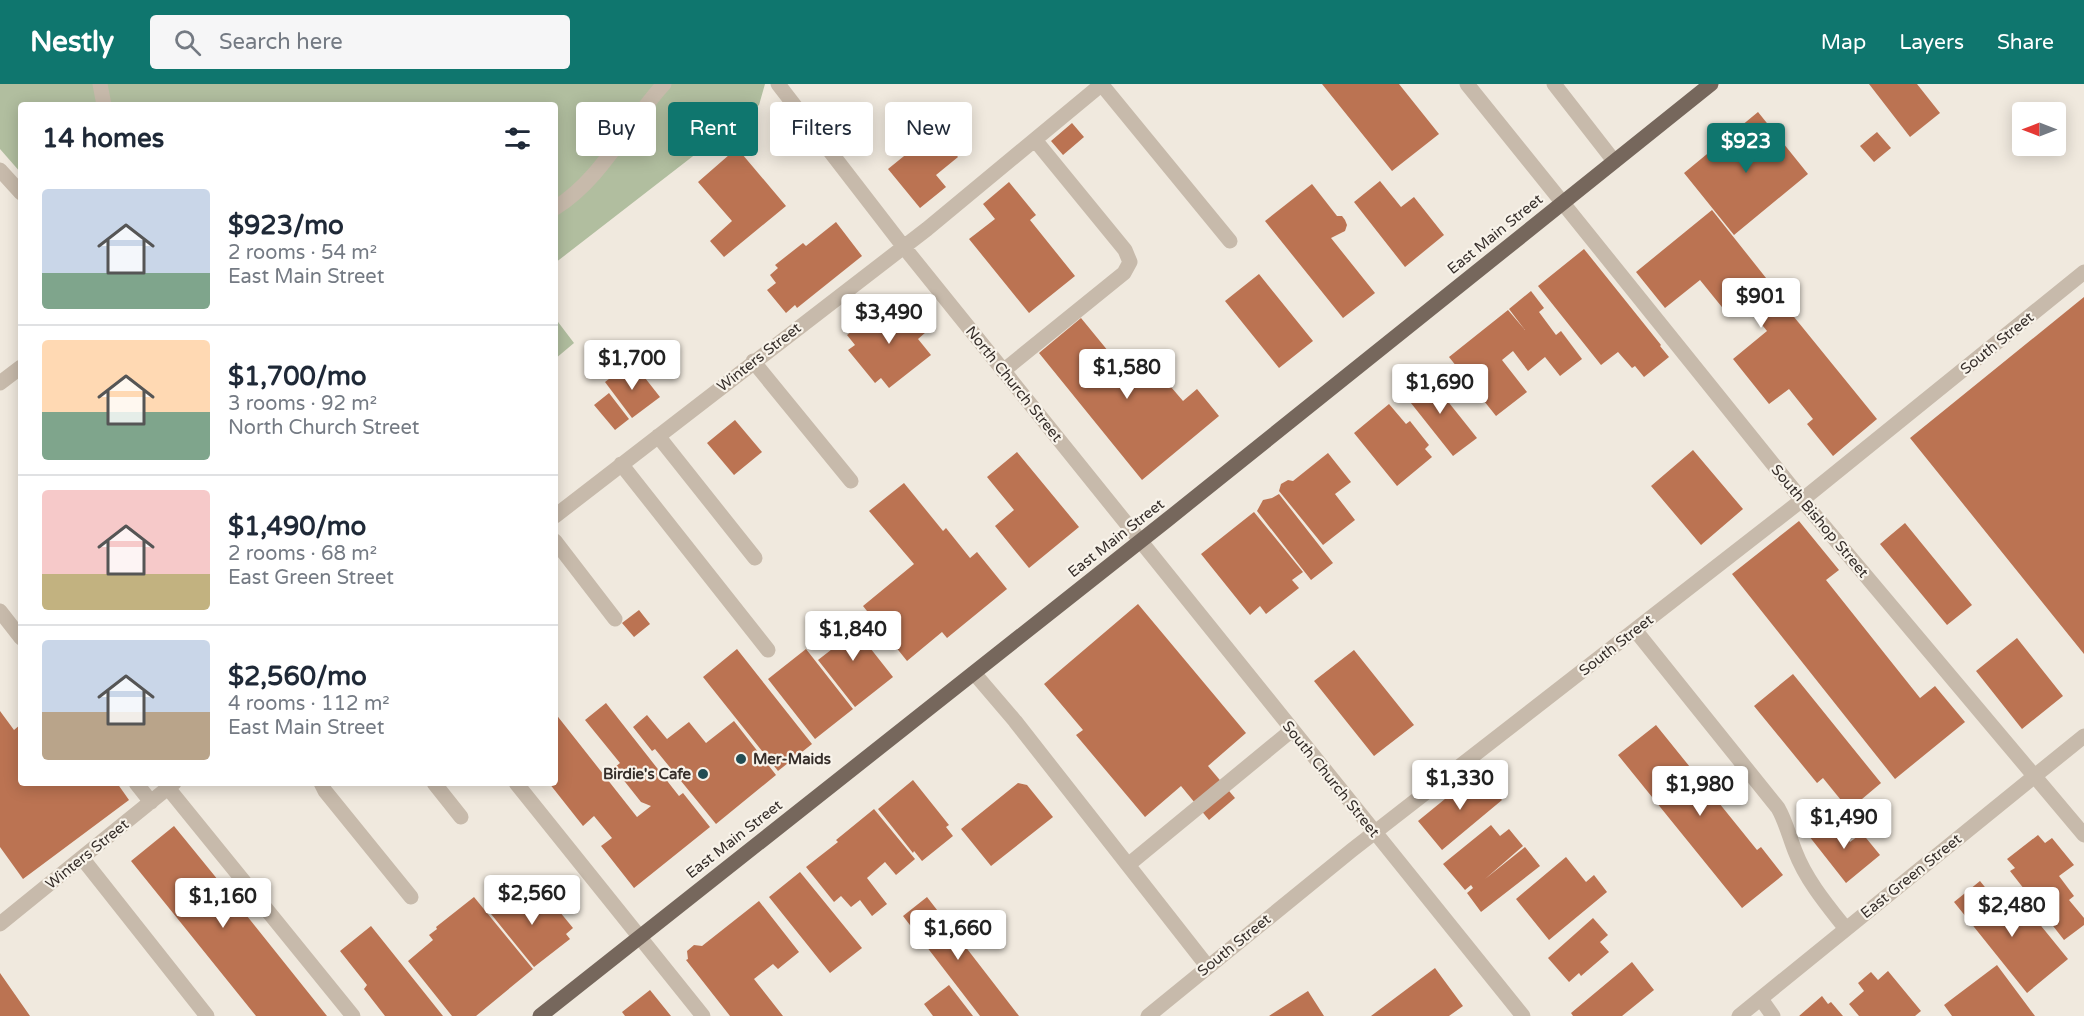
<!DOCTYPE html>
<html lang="en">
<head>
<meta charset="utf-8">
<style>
	:root { --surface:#fff; --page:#f6f6f7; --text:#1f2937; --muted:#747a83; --line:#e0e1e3; --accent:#0f766e }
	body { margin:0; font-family:"Varela Round",sans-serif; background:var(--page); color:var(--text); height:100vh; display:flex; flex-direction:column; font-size:22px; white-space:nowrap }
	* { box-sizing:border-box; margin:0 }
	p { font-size:20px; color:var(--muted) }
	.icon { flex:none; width:33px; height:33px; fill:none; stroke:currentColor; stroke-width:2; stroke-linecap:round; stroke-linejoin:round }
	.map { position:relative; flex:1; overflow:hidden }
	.side { position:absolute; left:18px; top:18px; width:540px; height:684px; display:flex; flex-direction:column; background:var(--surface); border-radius:6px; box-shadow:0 3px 15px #0003 }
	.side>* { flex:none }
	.top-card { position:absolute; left:576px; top:18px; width:570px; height:54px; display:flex; gap:12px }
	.needle { width:39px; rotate:270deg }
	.tools { position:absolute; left:2012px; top:18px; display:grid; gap:12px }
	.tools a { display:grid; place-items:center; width:54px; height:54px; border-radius:6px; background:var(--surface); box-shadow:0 3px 15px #0003; font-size:30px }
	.price { position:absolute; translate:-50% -51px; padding:0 14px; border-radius:6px; background:#fff; color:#222; font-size:20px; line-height:39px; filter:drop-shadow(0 2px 3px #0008) }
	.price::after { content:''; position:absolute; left:50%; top:36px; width:18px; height:14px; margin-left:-9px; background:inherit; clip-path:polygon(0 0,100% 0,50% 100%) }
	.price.on { background:var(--accent); color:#fff }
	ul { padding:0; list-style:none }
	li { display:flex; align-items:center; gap:18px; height:150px; padding:0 24px }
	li+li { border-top:2px solid var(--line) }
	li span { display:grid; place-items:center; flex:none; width:168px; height:120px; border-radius:6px; color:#555 }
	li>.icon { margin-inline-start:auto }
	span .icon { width:72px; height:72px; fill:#fffc; stroke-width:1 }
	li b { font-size:26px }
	h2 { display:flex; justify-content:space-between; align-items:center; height:72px; padding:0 24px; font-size:26px }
	.pill { padding:0 21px; border-radius:6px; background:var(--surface); box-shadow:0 3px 15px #0003; font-size:21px; line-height:54px }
	.pill.on { background:var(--accent); color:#fff }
	header { display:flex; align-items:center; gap:36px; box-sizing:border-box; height:84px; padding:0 30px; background:var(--accent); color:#fff }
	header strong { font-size:28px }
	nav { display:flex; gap:33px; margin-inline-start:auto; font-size:21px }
	.search { width:420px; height:54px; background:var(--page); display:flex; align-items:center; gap:15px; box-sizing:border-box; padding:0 21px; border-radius:6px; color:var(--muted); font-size:22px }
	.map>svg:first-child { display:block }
	.green { fill:#b1be9f }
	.building { fill:#bb7352 }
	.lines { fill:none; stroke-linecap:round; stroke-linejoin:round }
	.minor { stroke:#c7baab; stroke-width:15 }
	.major { stroke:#76675c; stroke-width:15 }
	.poi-dot { fill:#234d54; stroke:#f8f3ea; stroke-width:2 }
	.labels { text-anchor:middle; stroke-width:4.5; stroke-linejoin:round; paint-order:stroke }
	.street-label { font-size:15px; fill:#362e2a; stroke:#f8f3ea }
	.poi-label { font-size:15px; font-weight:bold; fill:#362e2a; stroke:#f8f3ea; text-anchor:start }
</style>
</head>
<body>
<header>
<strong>Nestly</strong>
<div class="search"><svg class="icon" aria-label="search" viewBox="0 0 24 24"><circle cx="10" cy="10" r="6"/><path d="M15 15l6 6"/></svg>Search here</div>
<nav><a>Map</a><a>Layers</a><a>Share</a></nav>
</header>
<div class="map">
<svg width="2084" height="932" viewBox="0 0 2084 932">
	<rect width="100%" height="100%" fill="#f0e9de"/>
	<!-- green -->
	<path class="green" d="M0,0H765L759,21L555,179V21H21V89L0,65Z
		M555,234L574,259L555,275Z"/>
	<!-- building -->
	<path class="building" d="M1322,0H1399L1439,50L1392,87Z
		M1869,0H1917L1940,29L1910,53Z
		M1758,28L1808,90L1734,151L1684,89Z
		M927,35L958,73L936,91L946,103L920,124L888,85L909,68L900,57Z
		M1072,39L1084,53L1063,71L1051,57Z
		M1877,48L1891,64L1874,78L1860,62Z
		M737,64L786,122L724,173L710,157L732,137L698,98Z
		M1380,97L1401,123L1414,113L1444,151L1405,183L1354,118Z
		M1009,98L1036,131L1030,136L1075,192L1029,229L969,155L995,135L983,120Z
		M1312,100L1337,132H1342L1345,136L1347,141L1345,147L1331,154L1375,209L1343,234L1265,137Z
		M1712,126L1770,199L1768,201L1877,335L1833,372L1807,340L1813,335L1789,305L1769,320L1733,275L1767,247L1745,220L1730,233L1700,196L1665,224L1636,188Z
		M836,138L862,172L797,224L795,221L786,229L767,206L776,199L770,191L778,184L775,181L803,159L806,162Z
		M1584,165L1661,261L1660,262L1669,273L1644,293L1635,282L1632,284L1618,268L1601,281L1538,202Z
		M1259,190L1313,257L1279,284L1225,217Z
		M1531,207L1544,224L1539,228L1556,251L1561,247L1582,275L1560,292L1545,273L1528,287L1513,267L1502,276L1527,308L1496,332L1449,273L1508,226L1525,246L1509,225Z
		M2084,213V570L1910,354Z
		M889,218L901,233L909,227L926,248L918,255L931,271L889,304L881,294L875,299L848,266L855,261L847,251Z
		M1081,234L1113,273L1123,266L1143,291L1153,282L1183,317L1197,305L1219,332L1142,396L1039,269Z
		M627,281L633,289L638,285L660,313L632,334L605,298Z
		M1426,290L1477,354L1453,372L1403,309Z
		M609,309L629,335L615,346L594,321Z
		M1389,320L1406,340L1410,337L1429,361L1425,365L1432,373L1397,402L1354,349Z
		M735,336L762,368L734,391L707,359Z
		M1693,366L1743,425L1701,461L1651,402Z
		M1017,368L1079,443L1029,484L995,442L1014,426L987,393Z
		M1328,369L1351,398L1335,410L1355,436L1323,461L1279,407L1281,400L1288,396L1293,397Z
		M904,399L943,447L946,444L970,474L977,468L1007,505L947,554L942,548L907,577L863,522L914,480L869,427Z
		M1279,410L1333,479L1311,496L1257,427L1263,416L1272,414Z
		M1254,428L1303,488L1292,496L1299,504L1266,530L1260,522L1250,531L1201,470Z
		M1799,437L1839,486L1826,496L1920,614L1935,602L1965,638L1895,695L1732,490Z
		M1905,439L1972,521L1947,541L1880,460Z
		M1138,520L1246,649L1208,682L1235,714L1209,736L1181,702L1145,733L1076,651L1083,646L1044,600Z
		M639,526L650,540L634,553L622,539Z
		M841,527L893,593L855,623L818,576L836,562L822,543Z
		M2017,554L2063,612L2022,645L1976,587Z
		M737,565L812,660L778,687L703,593Z
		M806,565L853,625L815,655L768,595Z
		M1354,566L1414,641L1374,672L1314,597Z
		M1793,590L1881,699L1849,726L1823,694L1817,699L1754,622Z
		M606,619L679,712L683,709L710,743L634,804L601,762L612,754L594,732L583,742L549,699H555V629L637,733L651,722L641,718L614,684L620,679L585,636Z
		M0,627L14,646L21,640V699H117L129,716L23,795L0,763Z
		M647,631L667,655L689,638L706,659L734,637L776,691L716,740L655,665L652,667L633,643Z
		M1656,641L1757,766L1761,763L1783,791L1742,824L1618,671Z
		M1478,688L1502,716L1442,766L1418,737Z
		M913,696L949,741L946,743L953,752L922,777L914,767L913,769L878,725Z
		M1018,699L1027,701L1053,733L991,782L961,745Z
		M874,725L915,775L896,791L885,778L867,794L887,820L872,832L860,816L851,823L841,812L834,818L806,783L838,758L836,756Z
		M1831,734L1850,758L1862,749L1880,771L1846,799L1809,752Z
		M1491,741L1500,752L1509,745L1523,762L1485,795L1525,763L1540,782L1481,828L1467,809L1473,804L1471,801L1465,806L1443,780Z
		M174,742L227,807L327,932H256L173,829L131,777Z
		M2038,751L2045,759L2052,754L2074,781L2059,792L2074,812L2069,816L2084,834V841L2064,856L2010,787L2015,784L2007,775Z
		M1566,773L1586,798L1594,791L1607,808L1549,856L1516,815Z
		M800,788L862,864L830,889L769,813Z
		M1980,797L2014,839L2029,827L2068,875L2027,909L1954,818Z
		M511,806L527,826L546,811L573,844L566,850L570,855L534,883L487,825Z
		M474,813L533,885L476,932H452L408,877L433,856L429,851L437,845L436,843Z
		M927,813L1019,932H980L903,832Z
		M759,817L799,868L778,885L773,880L754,895L783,932H730L686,876L688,875L687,867L694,861L702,862Z
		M1593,834L1608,851L1600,858L1609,868L1581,892L1579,889L1569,898L1548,874Z
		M371,842L443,932H385L364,905L367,901L340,867Z
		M1632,878L1654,906L1622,932H1573L1571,929Z
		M1997,881L2035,932H1952L1944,921Z
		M1435,884L1463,922L1449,932H1371Z
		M1888,887L1921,927L1915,932H1859L1849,920L1864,907L1858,899L1871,888L1878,896Z
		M0,889L30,932H0Z
		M949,901L973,932H933L924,920Z
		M650,906L671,932H625L622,928Z
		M1308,907L1324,932H1269Z
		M1822,912L1828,920L1831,918L1843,932H1799Z"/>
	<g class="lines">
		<!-- minor -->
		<path class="minor" d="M100,0L104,21
			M778,0L903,162L1523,932
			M1467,0L1802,416L2084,751
			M1554,0L1614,77
			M1102,1L1230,157
			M0,86L21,109
			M555,124C602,95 627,40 664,0
			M753,277L851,397
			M1003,287L1124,189L1130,178L1125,166L1035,56
			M0,299L21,283
			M658,352L755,474
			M621,380L768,566
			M555,432L927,145L1102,0
			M555,457L615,535
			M0,527L21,554
			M1635,546L1778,724C1786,738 1789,752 1795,767C1806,796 1827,821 1846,845
			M974,589L1015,637L1208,883
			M136,699L151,718
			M321,699L325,707L411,813
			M434,699L461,733
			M516,699L703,932
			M168,704L353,932
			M82,774L207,932
			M1128,781L1292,646
			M0,840L174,699
			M1761,915L1773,932
			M1148,932L1352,766L1802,416L2084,188
			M1739,932L2084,652"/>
		<!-- major -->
		<path class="major" d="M540,932L1167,436L1711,0"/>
	</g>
	<!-- markers -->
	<g class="poi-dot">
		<circle cx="741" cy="675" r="6"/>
		<circle cx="703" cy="690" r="6"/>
	</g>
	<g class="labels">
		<!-- street labels -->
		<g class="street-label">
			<text transform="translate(1495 150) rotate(-39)" y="5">East Main Street</text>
			<text transform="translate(1997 259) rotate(-39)" y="5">South Street</text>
			<text transform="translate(759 273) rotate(-38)" y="5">Winters Street</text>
			<text transform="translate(1014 300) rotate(51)" y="5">North Church Street</text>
			<text transform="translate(1820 437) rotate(50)" y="5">South Bishop Street</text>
			<text transform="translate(1116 454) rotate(-38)" y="5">East Main Street</text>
			<text transform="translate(1616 561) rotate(-38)" y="5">South Street</text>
			<text transform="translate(1331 695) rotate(51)" y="5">South Church Street</text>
			<text transform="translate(734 755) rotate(-38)" y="5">East Main Street</text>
			<text transform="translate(87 770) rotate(-39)" y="5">Winters Street</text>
			<text transform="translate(1911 792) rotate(-39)" y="5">East Green Street</text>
			<text transform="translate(1234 861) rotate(-39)" y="5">South Street</text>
		</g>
		<!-- poi labels -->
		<g class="poi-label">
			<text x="753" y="680">Mer-Maids</text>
			<text x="691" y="695" text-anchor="end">Birdie's Cafe</text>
		</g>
	</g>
</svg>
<div class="tools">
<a><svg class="needle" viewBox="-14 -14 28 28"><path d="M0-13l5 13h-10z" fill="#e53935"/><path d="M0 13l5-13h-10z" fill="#747a83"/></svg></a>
</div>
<b class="price on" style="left:1746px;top:90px">$923</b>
<b class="price" style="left:1761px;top:245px">$901</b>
<b class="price" style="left:889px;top:261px">$3,490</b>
<b class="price" style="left:632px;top:307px">$1,700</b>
<b class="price" style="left:1127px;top:316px">$1,580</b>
<b class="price" style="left:1440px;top:331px">$1,690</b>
<b class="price" style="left:853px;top:578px">$1,840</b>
<b class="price" style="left:1460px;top:727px">$1,330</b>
<b class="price" style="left:1700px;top:733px">$1,980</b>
<b class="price" style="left:1844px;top:766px">$1,490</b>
<b class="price" style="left:532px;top:842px">$2,560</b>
<b class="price" style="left:223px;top:845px">$1,160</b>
<b class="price" style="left:2012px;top:854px">$2,480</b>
<b class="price" style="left:958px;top:877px">$1,660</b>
<div class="top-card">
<a class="pill">Buy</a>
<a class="pill on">Rent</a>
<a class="pill">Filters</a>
<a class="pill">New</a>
</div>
<section class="side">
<h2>14 homes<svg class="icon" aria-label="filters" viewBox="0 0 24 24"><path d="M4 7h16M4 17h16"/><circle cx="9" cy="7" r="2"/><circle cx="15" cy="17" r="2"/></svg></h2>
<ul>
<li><span style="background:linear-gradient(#c9d6e8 70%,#7fa58c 0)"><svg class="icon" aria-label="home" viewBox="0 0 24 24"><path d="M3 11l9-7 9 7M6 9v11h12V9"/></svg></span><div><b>$923/mo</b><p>2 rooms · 54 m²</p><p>East Main Street</p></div></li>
<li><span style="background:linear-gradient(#ffd9b3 60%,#7fa58c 0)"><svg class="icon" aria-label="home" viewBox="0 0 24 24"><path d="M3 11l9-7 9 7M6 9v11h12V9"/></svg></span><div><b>$1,700/mo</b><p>3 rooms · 92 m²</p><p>North Church Street</p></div></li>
<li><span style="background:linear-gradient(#f6c9c9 70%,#c2b280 0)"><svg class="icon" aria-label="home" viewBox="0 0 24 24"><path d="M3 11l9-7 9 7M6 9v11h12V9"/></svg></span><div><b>$1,490/mo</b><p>2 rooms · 68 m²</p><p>East Green Street</p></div></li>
<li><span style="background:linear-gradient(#c9d6e8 60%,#b9a48a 0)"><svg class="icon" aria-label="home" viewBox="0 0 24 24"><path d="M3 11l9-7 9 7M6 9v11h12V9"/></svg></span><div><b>$2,560/mo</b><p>4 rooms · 112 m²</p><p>East Main Street</p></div></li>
</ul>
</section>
</div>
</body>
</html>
